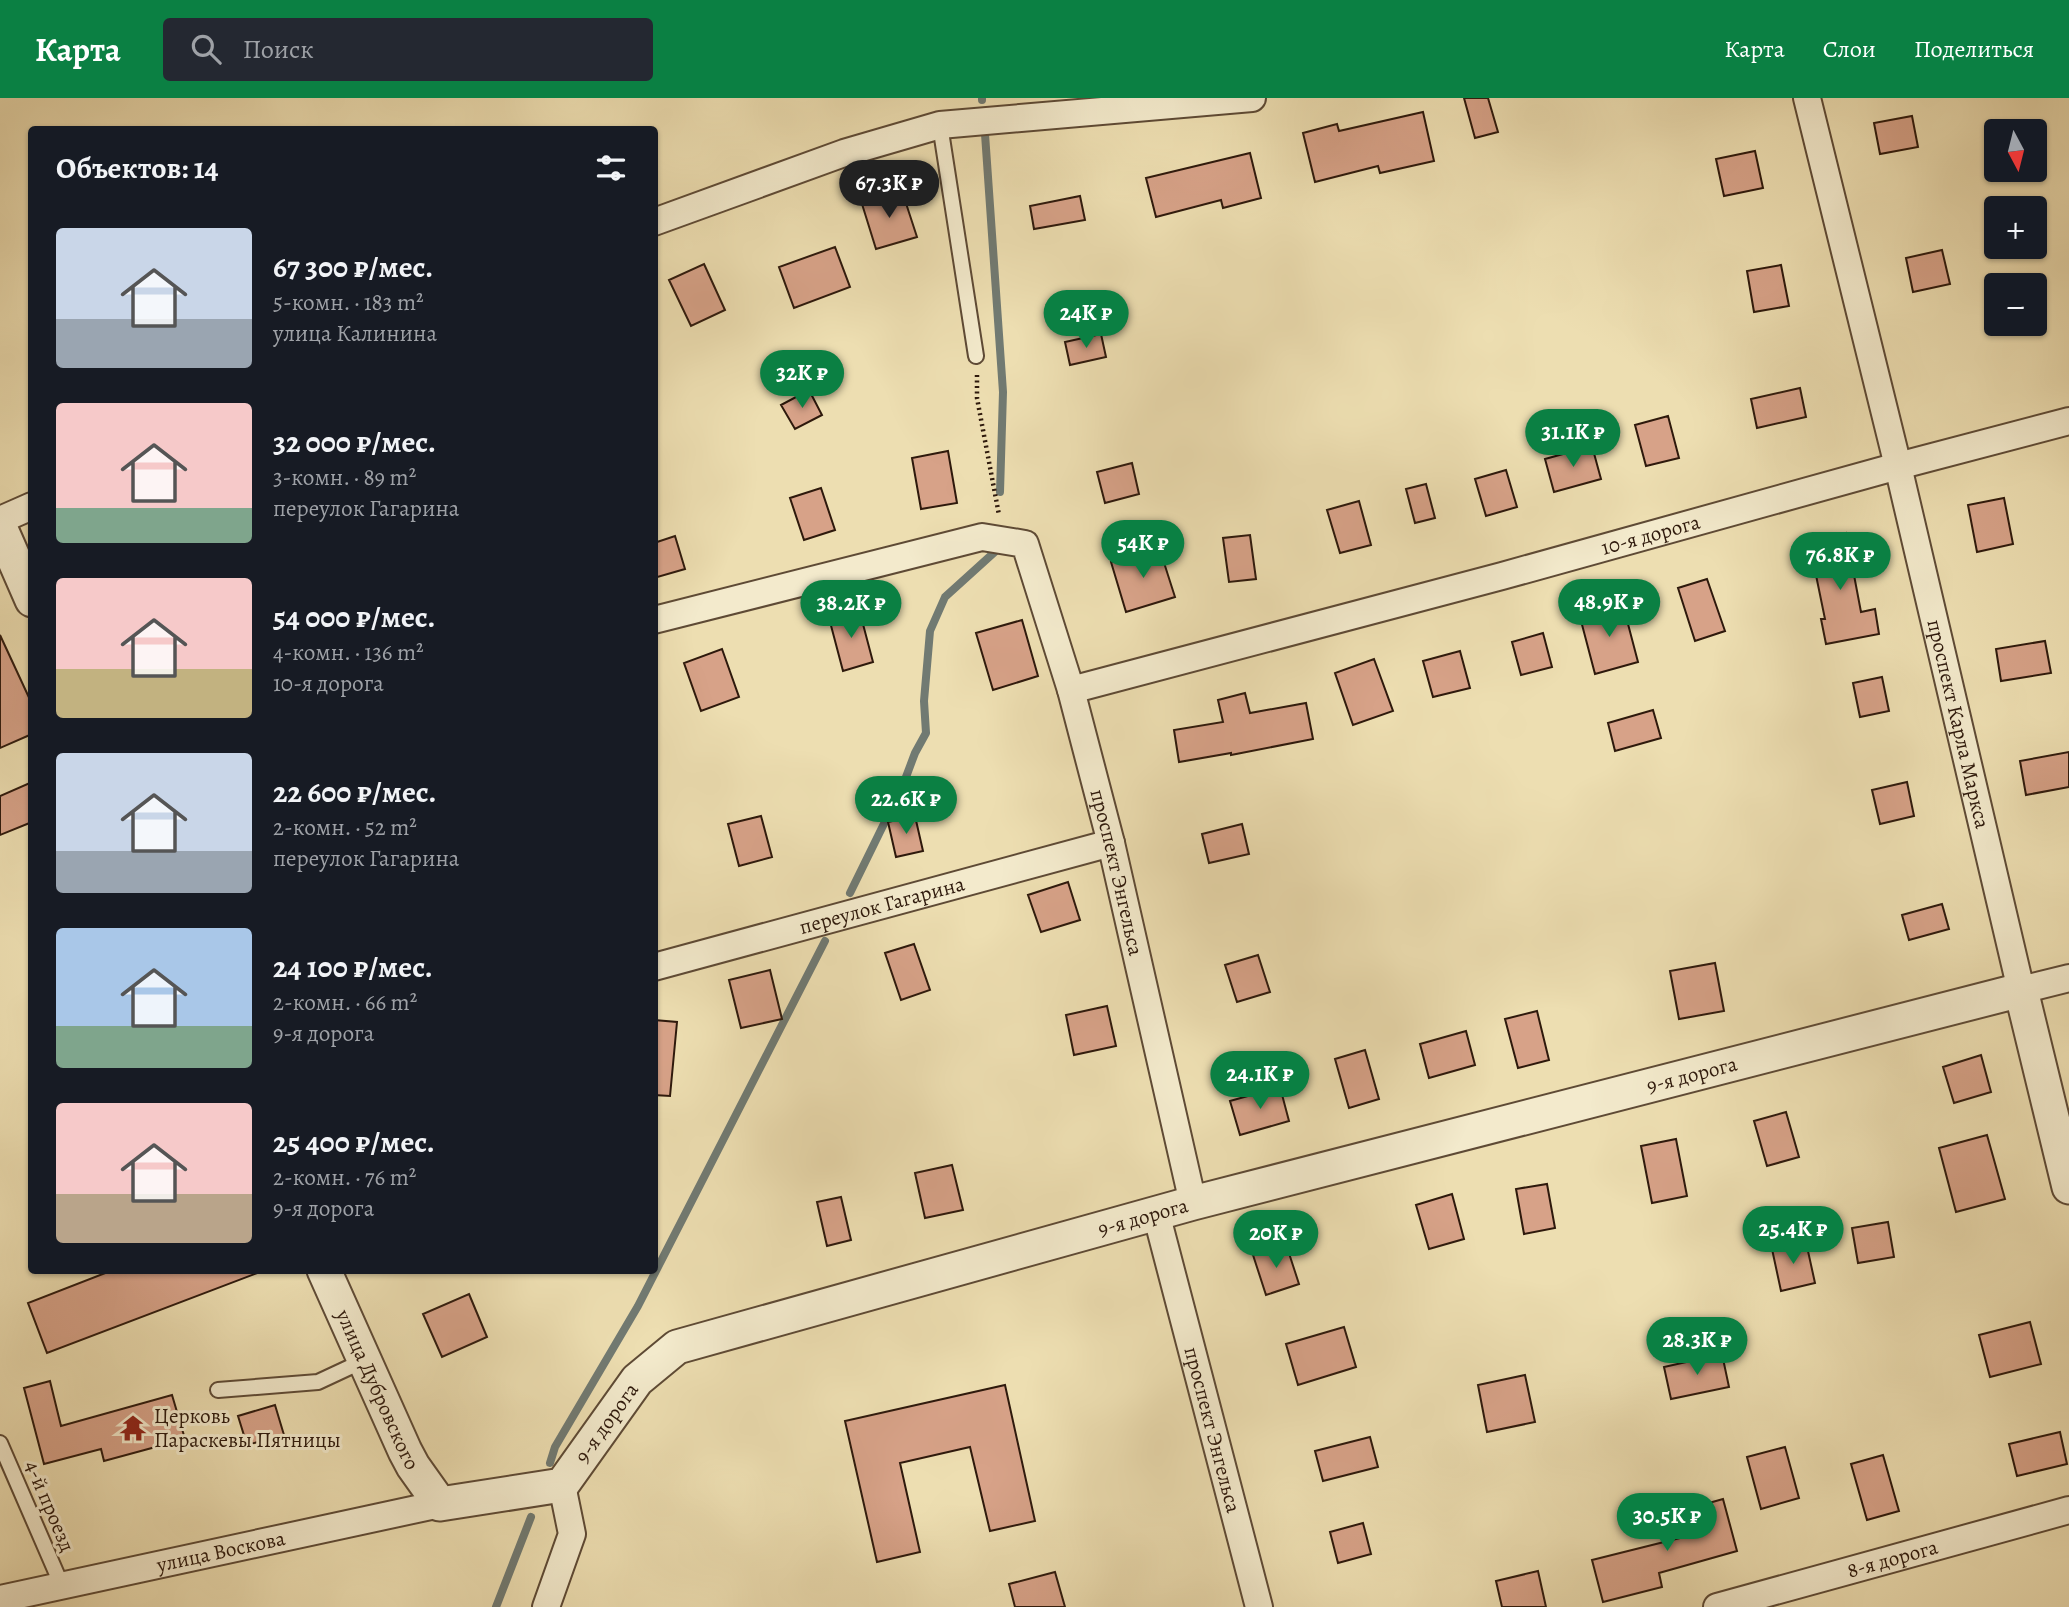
<!DOCTYPE html>
<html lang="ru">
<head>
<meta charset="utf-8">
<style>
	:root { --surface:#171b24; --page:#242831; --text:#f1f3f6; --muted:#9ea1a6; --accent:#0b8043 }
	body { margin:0; font-family:Alegreya,serif; background:var(--page); color:var(--text); height:100vh; display:flex; flex-direction:column; font-size:26px; white-space:nowrap }
	* { box-sizing:border-box; margin:0 }
	p { font-size:23px; color:var(--muted) }
	.icon { flex:none; width:38px; height:38px; fill:none; stroke:currentColor; stroke-width:2; stroke-linecap:round; stroke-linejoin:round }
	.map { position:relative; flex:1; overflow:hidden }
	.panel { position:absolute; left:28px; top:28px; width:630px; height:1148px; display:flex; flex-direction:column; background:var(--surface); border-radius:7px; box-shadow:0 2px 5px #0004 }
	.panel>* { flex:none }
	.needle { width:46px; rotate:173deg }
	.tools { position:absolute; left:1984px; top:21px; display:grid; gap:14px }
	.tools a { display:grid; place-items:center; width:63px; height:63px; border-radius:7px; background:var(--surface); box-shadow:0 2px 5px #0004; font-size:35px }
	.price { position:absolute; translate:-50% -60px; padding:0 16px; border-radius:24px; background:var(--accent); color:#fff; font-size:23px; line-height:46px; filter:drop-shadow(0 2px 4px #0008) }
	.price::after { content:''; position:absolute; left:50%; top:42px; width:21px; height:16px; margin-left:-10px; background:inherit; clip-path:polygon(0 0,100% 0,50% 100%) }
	.price.current { background:#222; color:#fff }
	ul { padding:0; list-style:none }
	li { display:flex; align-items:center; gap:21px; height:175px; padding:0 28px }
	li span { display:grid; place-items:center; flex:none; width:196px; height:140px; border-radius:7px; color:#555 }
	li>.icon { margin-inline-start:auto }
	span .icon { width:84px; height:84px; fill:#fffc; stroke-width:1 }
	li b { font-size:30px }
	h2 { display:flex; justify-content:space-between; align-items:center; height:84px; padding:0 28px; font-size:30px }
	header { display:flex; align-items:center; gap:42px; box-sizing:border-box; height:98px; padding:0 35px; background:var(--accent); color:#fff }
	header strong { font-size:33px }
	nav { display:flex; gap:38px; margin-inline-start:auto; font-size:24px }
	.search { width:490px; height:63px; background:var(--page); display:flex; align-items:center; gap:18px; box-sizing:border-box; padding:0 24px; border-radius:7px; color:var(--muted); font-size:26px }
	.map>svg:first-child { display:block }
	.lines { fill:none; stroke-linecap:round; stroke-linejoin:round }
	.stream { stroke:#717a72; stroke-width:8 }
	.building { fill:#d7a288; stroke:#2e190c; stroke-width:2 }
	.service-casing { stroke:#5e4a35; stroke-width:18 }
	.minor-casing { stroke:#5e4a35; stroke-width:30 }
	.tertiary-casing { stroke:#5e4a35; stroke-width:37 }
	.path { stroke:#2e190c; stroke-width:4.5; stroke-dasharray:2 3.5; stroke-linecap:butt }
	.service { stroke:#f3eacc; stroke-width:14 }
	.minor { stroke:#f3eacc; stroke-width:26 }
	.tertiary { stroke:#f3eacc; stroke-width:33 }
	.labels { text-anchor:middle; stroke-width:6; stroke-linejoin:round; paint-order:stroke }
	.street-label { font-size:21px; fill:#2e190c; stroke:#f3eacc }
	.poi-label { font-size:21px; fill:#2e190c; stroke:#f3eacc; text-anchor:start }
</style>
</head>
<body>
<header>
<strong>Карта</strong>
<div class="search"><svg class="icon" aria-label="search" viewBox="0 0 24 24"><circle cx="10" cy="10" r="6"/><path d="M15 15l6 6"/></svg>Поиск</div>
<nav><a>Карта</a><a>Слои</a><a>Поделиться</a></nav>
</header>
<div class="map">
<svg width="2069" height="1509" viewBox="0 0 2069 1509">
	<rect width="100%" height="100%" fill="#eddeb1"/>
	<filter id="stains"><feTurbulence type="fractalNoise" baseFrequency=".00286" numOctaves="4"/><feColorMatrix values="0 0 0 0 .2 0 0 0 0 .09 0 0 0 0 .02 0 0 0 .5 -.17"/></filter>
	<radialGradient id="worn" r=".72"><stop offset=".6" stop-color="#630" stop-opacity="0"/><stop offset="1" stop-color="#630" stop-opacity=".3"/></radialGradient>
	<g class="lines">
		<!-- stream -->
		<path class="stream" d="M982,0V2
			M985,36L1003,294L1000,394
			M850,795L903,687L915,655L926,635L924,603L930,533L945,499L998,451
			M550,1365L555,1349L638,1208L825,843
			M496,1509L531,1419"/>
	</g>
	<!-- building -->
	<path class="building" d="M1464,0H1488L1498,34L1475,40Z
		M1423,14L1434,63L1380,75L1378,68L1315,84L1303,35L1337,26L1339,33Z
		M1912,18L1918,49L1880,56L1874,25Z
		M1755,53L1763,90L1724,98L1716,61Z
		M1250,55L1261,100L1223,110L1221,102L1156,119L1146,80Z
		M902,93L917,139L876,151L862,106Z
		M1080,98L1085,122L1034,131L1030,108Z
		M835,149L850,189L794,210L779,169Z
		M1942,152L1950,186L1913,194L1906,160Z
		M704,166L725,212L691,228L669,182Z
		M1781,167L1789,208L1754,214L1747,173Z
		M1101,236L1106,259L1070,267L1065,244Z
		M1800,290L1806,319L1757,330L1751,301Z
		M809,292L822,317L795,331L781,307Z
		M1668,318L1679,360L1646,368L1635,327Z
		M1592,348L1601,381L1554,394L1545,361Z
		M948,353L957,405L921,411L912,360Z
		M1132,365L1139,396L1105,405L1097,374Z
		M1506,372L1517,409L1486,418L1475,381Z
		M1426,386L1435,420L1415,425L1406,391Z
		M821,390L835,432L804,442L790,400Z
		M2004,400L2013,446L1977,454L1968,407Z
		M1359,403L1371,447L1340,455L1327,412Z
		M1846,435L1861,514L1875,511L1879,536L1826,546L1821,521H1825L1809,443Z
		M1250,437L1256,481L1229,484L1223,440Z
		M675,438L685,471L654,480V445Z
		M1159,449L1175,499L1126,514L1111,464Z
		M1707,481L1725,533L1695,543L1678,490Z
		M1623,507L1638,564L1595,576L1580,519Z
		M859,511L873,564L843,573L829,520Z
		M1022,522L1038,578L993,592L976,535Z
		M1543,535L1552,569L1521,577L1512,544Z
		M0,537L32,606V636L0,650Z
		M2045,543L2051,575L2001,583L1996,551Z
		M722,551L739,599L701,613L684,565Z
		M1460,553L1470,590L1433,599L1423,563Z
		M1374,561L1393,613L1353,627L1335,575Z
		M1882,579L1889,613L1860,619L1853,585Z
		M1245,595L1250,615L1306,605L1313,641L1231,657V655L1179,664L1174,632L1223,624L1218,602Z
		M1653,612L1661,640L1615,653L1608,625Z
		M2069,654V689L2026,697L2020,663Z
		M32,684V724L0,737V698Z
		M1907,684L1914,718L1880,726L1872,692Z
		M761,718L772,759L739,768L728,726Z
		M915,718L923,753L896,759L888,724Z
		M1242,726L1249,756L1209,765L1202,736Z
		M1068,784L1080,822L1041,834L1028,797Z
		M1942,806L1949,831L1909,842L1902,817Z
		M914,846L930,892L901,902L885,855Z
		M1258,857L1270,894L1237,904L1225,867Z
		M1715,865L1724,913L1679,921L1670,873Z
		M770,872L782,921L741,930L729,882Z
		M1107,908L1116,948L1074,957L1066,917Z
		M1537,913L1549,962L1518,970L1505,921Z
		M654,922L677,924L670,998L654,997Z
		M1466,933L1475,967L1429,980L1420,946Z
		M1365,952L1379,1001L1349,1010L1335,961Z
		M1981,957L1991,994L1954,1005L1943,969Z
		M1280,989L1289,1023L1240,1037L1230,1003Z
		M1786,1014L1799,1059L1767,1068L1754,1023Z
		M1987,1037L2005,1101L1956,1114L1939,1050Z
		M1676,1041L1687,1098L1652,1105L1641,1048Z
		M952,1067L963,1112L925,1120L915,1075Z
		M1547,1086L1555,1130L1524,1136L1516,1091Z
		M1452,1096L1464,1141L1429,1151L1416,1107Z
		M841,1099L851,1142L827,1148L817,1104Z
		M1888,1124L1894,1159L1858,1165L1852,1130Z
		M1806,1144L1815,1185L1781,1193L1772,1151Z
		M1286,1146L1299,1186L1266,1197L1253,1157Z
		M113,1172H260V1174L47,1255L28,1205Z
		M469,1196L487,1239L442,1259L423,1216Z
		M2030,1224L2041,1266L1990,1279L1979,1237Z
		M1344,1229L1356,1269L1298,1287L1286,1246Z
		M1722,1256L1729,1289L1671,1301L1664,1269Z
		M1525,1277L1535,1324L1487,1334L1478,1287Z
		M50,1283L61,1328L172,1297L185,1341L104,1363L101,1351L44,1366L24,1290Z
		M1005,1287L1035,1423L990,1433L970,1349L900,1365L920,1454L877,1464L845,1323Z
		M275,1307L284,1337L247,1347L238,1318Z
		M2060,1334L2067,1366L2017,1378L2009,1346Z
		M1370,1339L1378,1369L1323,1383L1315,1353Z
		M1785,1349L1799,1400L1761,1411L1747,1359Z
		M1883,1357L1899,1413L1867,1422L1851,1366Z
		M1723,1401L1737,1453L1659,1475L1662,1489L1603,1504L1592,1462L1684,1439L1677,1414Z
		M1363,1425L1371,1456L1338,1465L1330,1434Z
		M1538,1473L1546,1509H1502L1496,1483Z
		M1055,1474L1065,1509H1015L1009,1486Z"/>
	<g class="lines">
		<!-- service casing -->
		<g class="service-casing">
			<path id="service" d="M940,27L976,258
				M218,1292L318,1284L363,1263
				M0,1345L62,1488"/>
		</g>
		<!-- minor casing -->
		<g class="minor-casing">
			<g id="minor">
				<path id="s1" d="M1807,0L1898,368L2021,892L2069,880"/>
				<path d="M654,124L844,55L940,27L1252,0"/>
				<path d="M0,422L32,408"/>
				<path id="s2" d="M654,522L982,439L1025,446L1071,592L1111,745L1193,1105"/>
				<path id="s3" d="M1071,592L1502,478L1898,368L2069,323"/>
				<path id="s4" d="M654,869L1111,745"/>
				<path id="s5" d="M1156,1115L1259,1509"/>
				<path id="s6" d="M0,1501L440,1406"/>
				<path d="M546,1509L572,1436L562,1387"/>
				<path id="s7" d="M1717,1509L2069,1412"/>
			</g>
		</g>
		<!-- tertiary casing -->
		<g class="tertiary-casing">
			<g id="tertiary">
				<path d="M0,429L32,502"/>
				<path id="s8" d="M324,1172L405,1353L413,1368L440,1406L562,1387L637,1282L677,1249L1193,1105L2021,892L2069,1089"/>
			</g>
		</g>
		<!-- path -->
		<path class="path" d="M977,277V300L999,417"/>
		<!-- service -->
		<use href="#service" class="service"/>
		<!-- minor -->
		<use href="#minor" class="minor"/>
		<!-- tertiary -->
		<use href="#tertiary" class="tertiary"/>
	</g>
	<!-- icons -->
	<defs>
		<g id="temple-bare" transform="scale(2.1)"><path d="M0-6L5-2H3V0L6.5 2.5H4V6H1.5V3h-3V6H-4V2.5H-6.5L-3 0V-2H-5Z" fill="#8f2418" stroke="#f3eacc" stroke-width="2.5" paint-order="stroke"/></g>
	</defs>
	<g fill-rule="evenodd">
		<use href="#temple-bare" x="133" y="1330"/>
	</g>
	<g class="labels">
		<!-- street labels -->
		<g class="street-label">
			<text dy="7" stroke="none"><textPath href="#s3" startOffset="600">10-я дорога</textPath></text>
			<text dy="7" stroke="none"><textPath href="#s1" startOffset="644">проспект Карла Маркса</textPath></text>
			<text dy="7" stroke="none"><textPath href="#s2" startOffset="723">проспект Энгельса</textPath></text>
			<text dy="7" stroke="none"><textPath href="#s4" startOffset="236">переулок Гагарина</textPath></text>
			<text dy="7" stroke="none"><textPath href="#s8" startOffset="1617">9-я дорога</textPath></text>
			<text dy="7" stroke="none"><textPath href="#s8" startOffset="1050">9-я дорога</textPath></text>
			<text dy="7" stroke="none"><textPath href="#s8" startOffset="131">улица Дубровского</textPath></text>
			<text dy="7" stroke="none"><textPath href="#s8" startOffset="462">9-я дорога</textPath></text>
			<text dy="7" stroke="none"><textPath href="#s5" startOffset="224">проспект Энгельса</textPath></text>
			<text transform="translate(50 1408) rotate(67)" y="7">4-й проезд</text>
			<text dy="7" stroke="none"><textPath href="#s6" startOffset="226">улица Воскова</textPath></text>
			<text dy="7" stroke="none"><textPath href="#s7" startOffset="182">8-я дорога</textPath></text>
		</g>
		<!-- poi labels -->
		<g class="poi-label">
			<text x="154" y="1325">Церковь<tspan x="154" dy="24">Параскевы Пятницы</tspan></text>
		</g>
	</g>
	<rect width="100%" height="100%" filter="url(#stains)"/>
	<rect width="100%" height="100%" fill="url(#worn)"/>
</svg>
<div class="tools">
<a><svg class="needle" viewBox="-14 -14 28 28"><path d="M0-13l5 13h-10z" fill="#e53935"/><path d="M0 13l5-13h-10z" fill="#9ea1a6"/></svg></a>
<a>+</a>
<a>−</a>
</div>
<b class="price current" style="left:889px;top:122px">67.3K ₽</b>
<b class="price" style="left:1086px;top:252px">24K ₽</b>
<b class="price" style="left:802px;top:312px">32K ₽</b>
<b class="price" style="left:1573px;top:371px">31.1K ₽</b>
<b class="price" style="left:1143px;top:482px">54K ₽</b>
<b class="price" style="left:1840px;top:494px">76.8K ₽</b>
<b class="price" style="left:1609px;top:541px">48.9K ₽</b>
<b class="price" style="left:851px;top:542px">38.2K ₽</b>
<b class="price" style="left:906px;top:738px">22.6K ₽</b>
<b class="price" style="left:1260px;top:1013px">24.1K ₽</b>
<b class="price" style="left:1793px;top:1168px">25.4K ₽</b>
<b class="price" style="left:1276px;top:1172px">20K ₽</b>
<b class="price" style="left:1697px;top:1279px">28.3K ₽</b>
<b class="price" style="left:1667px;top:1455px">30.5K ₽</b>
<section class="panel">
<h2>Объектов: 14<svg class="icon" aria-label="filters" viewBox="0 0 24 24"><path d="M4 7h16M4 17h16"/><circle cx="9" cy="7" r="2"/><circle cx="15" cy="17" r="2"/></svg></h2>
<ul>
<li><span style="background:linear-gradient(#c9d6e8 65%,#9aa5b1 0)"><svg class="icon" aria-label="home" viewBox="0 0 24 24"><path d="M3 11l9-7 9 7M6 9v11h12V9"/></svg></span><div><b>67 300 ₽/мес.</b><p>5-комн. · 183 m²</p><p>улица Калинина</p></div></li>
<li><span style="background:linear-gradient(#f6c9c9 75%,#7fa58c 0)"><svg class="icon" aria-label="home" viewBox="0 0 24 24"><path d="M3 11l9-7 9 7M6 9v11h12V9"/></svg></span><div><b>32 000 ₽/мес.</b><p>3-комн. · 89 m²</p><p>переулок Гагарина</p></div></li>
<li><span style="background:linear-gradient(#f6c9c9 65%,#c2b280 0)"><svg class="icon" aria-label="home" viewBox="0 0 24 24"><path d="M3 11l9-7 9 7M6 9v11h12V9"/></svg></span><div><b>54 000 ₽/мес.</b><p>4-комн. · 136 m²</p><p>10-я дорога</p></div></li>
<li><span style="background:linear-gradient(#c9d6e8 70%,#9aa5b1 0)"><svg class="icon" aria-label="home" viewBox="0 0 24 24"><path d="M3 11l9-7 9 7M6 9v11h12V9"/></svg></span><div><b>22 600 ₽/мес.</b><p>2-комн. · 52 m²</p><p>переулок Гагарина</p></div></li>
<li><span style="background:linear-gradient(#a9c7e8 70%,#7fa58c 0)"><svg class="icon" aria-label="home" viewBox="0 0 24 24"><path d="M3 11l9-7 9 7M6 9v11h12V9"/></svg></span><div><b>24 100 ₽/мес.</b><p>2-комн. · 66 m²</p><p>9-я дорога</p></div></li>
<li><span style="background:linear-gradient(#f6c9c9 65%,#b9a48a 0)"><svg class="icon" aria-label="home" viewBox="0 0 24 24"><path d="M3 11l9-7 9 7M6 9v11h12V9"/></svg></span><div><b>25 400 ₽/мес.</b><p>2-комн. · 76 m²</p><p>9-я дорога</p></div></li>
</ul>
</section>
</div>
</body>
</html>
